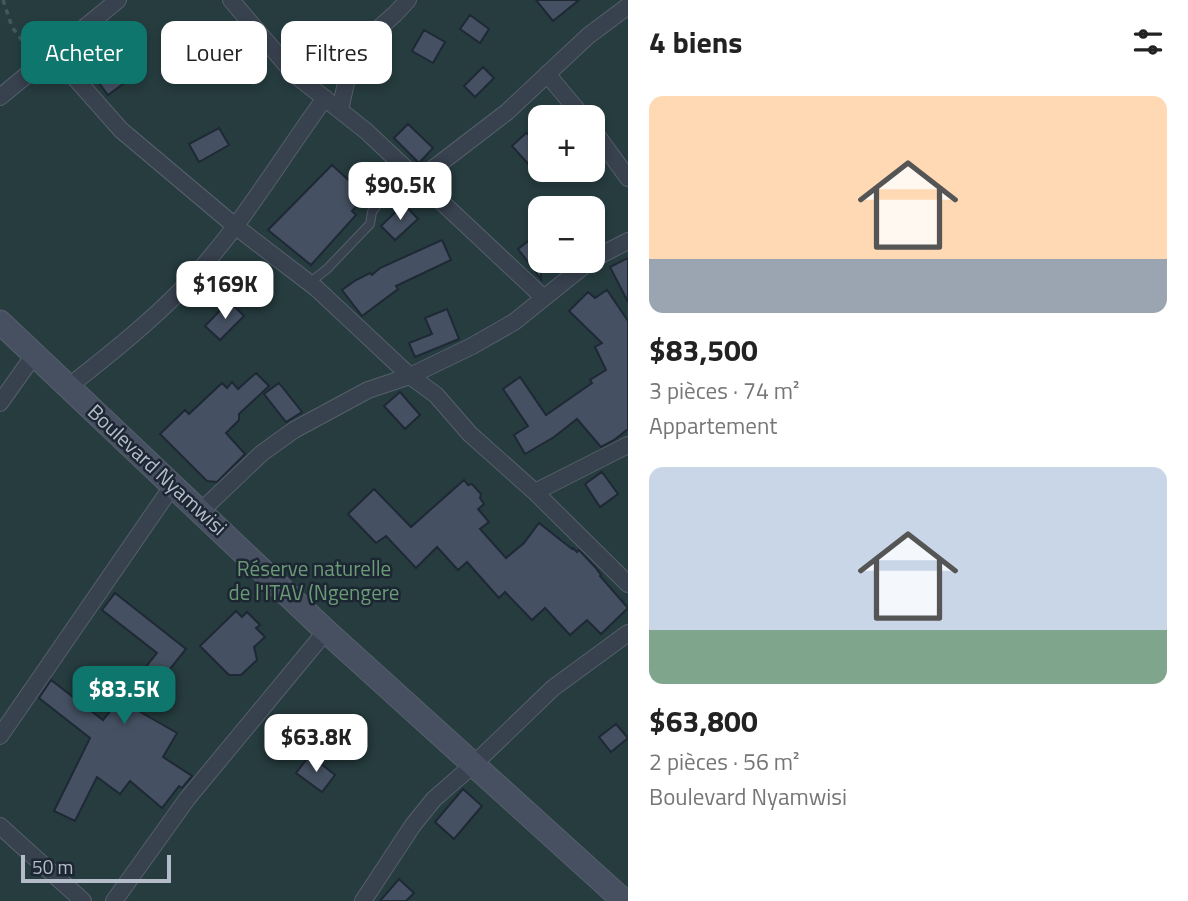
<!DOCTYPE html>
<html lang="fr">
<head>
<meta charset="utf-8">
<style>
	:root { --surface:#fff; --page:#f6f6f6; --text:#222; --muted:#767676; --accent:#0f766e }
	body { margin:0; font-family:"Titillium Web",sans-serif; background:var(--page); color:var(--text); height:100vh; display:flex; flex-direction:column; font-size:26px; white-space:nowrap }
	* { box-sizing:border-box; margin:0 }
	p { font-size:23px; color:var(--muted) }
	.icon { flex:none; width:38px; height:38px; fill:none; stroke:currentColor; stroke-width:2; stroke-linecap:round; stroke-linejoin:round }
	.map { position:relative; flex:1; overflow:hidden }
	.drawer { display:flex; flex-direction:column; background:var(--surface); width:560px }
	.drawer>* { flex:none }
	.guide { position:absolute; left:21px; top:21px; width:500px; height:63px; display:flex; gap:14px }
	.controls { position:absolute; left:528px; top:105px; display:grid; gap:14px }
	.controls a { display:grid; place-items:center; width:77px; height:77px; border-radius:14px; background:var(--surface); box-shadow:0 4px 10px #0003; font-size:35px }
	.scale { position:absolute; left:21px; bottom:18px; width:150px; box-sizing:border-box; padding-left:7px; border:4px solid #b4bcc9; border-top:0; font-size:19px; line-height:24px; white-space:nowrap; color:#b4bcc9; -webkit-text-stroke:5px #1d2633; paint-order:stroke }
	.price { position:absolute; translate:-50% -60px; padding:0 16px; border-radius:14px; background:#fff; color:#222; font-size:23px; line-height:46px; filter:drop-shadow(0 2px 4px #0008) }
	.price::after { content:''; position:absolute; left:50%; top:42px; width:21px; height:16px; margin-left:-10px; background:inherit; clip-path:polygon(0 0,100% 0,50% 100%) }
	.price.selected { background:var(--accent); color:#fff }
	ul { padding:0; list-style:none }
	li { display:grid; align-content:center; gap:14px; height:371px; padding:0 21px }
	li span { display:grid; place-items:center; height:217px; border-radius:14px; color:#555 }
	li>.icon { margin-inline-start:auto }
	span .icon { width:126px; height:126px; fill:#fffc; stroke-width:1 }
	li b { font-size:30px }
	h2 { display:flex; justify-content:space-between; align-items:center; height:84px; padding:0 21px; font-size:30px }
	.tag { padding:0 24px; border-radius:14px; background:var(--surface); box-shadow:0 4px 10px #0003; font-size:24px; line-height:63px }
	.tag.selected { background:var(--accent); color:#fff }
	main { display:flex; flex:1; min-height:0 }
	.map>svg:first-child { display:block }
	.green { fill:#263c3f; fill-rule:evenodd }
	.building { fill:#455162; stroke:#1f2835; stroke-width:2 }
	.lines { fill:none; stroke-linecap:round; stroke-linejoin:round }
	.service-casing { stroke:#565f6c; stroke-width:10 }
	.minor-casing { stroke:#565f6c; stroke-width:18 }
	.secondary-casing { stroke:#565f6c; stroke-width:25 }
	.path { stroke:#44595c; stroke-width:3.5; stroke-dasharray:5 5; stroke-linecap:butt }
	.service { stroke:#38414e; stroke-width:8 }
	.minor { stroke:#38414e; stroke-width:16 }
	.secondary { stroke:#465061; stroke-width:23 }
	.labels { text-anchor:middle; stroke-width:5; stroke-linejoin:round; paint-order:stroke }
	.street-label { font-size:21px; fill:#b4bcc9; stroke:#1d2633 }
	.park-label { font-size:21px; fill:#6b9a76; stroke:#1d2633 }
</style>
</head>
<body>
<main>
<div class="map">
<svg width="628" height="901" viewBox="0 0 628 901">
	<rect width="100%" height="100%" fill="#242f3e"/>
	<!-- green -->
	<path class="green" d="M0,0H628V901H0ZM541,117H593V170H541ZM541,208H593V261H541Z"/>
	<!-- building -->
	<path class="building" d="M536,0H579L553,21Z
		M470,15L489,29L480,43L460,29Z
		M424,30L445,42L433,63L412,51Z
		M119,62L131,78L108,95L96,79Z
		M483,67L494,78L475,97L464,86Z
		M408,124L433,148L419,163L394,138Z
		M541,124V178L512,146L526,133L529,135Z
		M219,128L229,145L199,162L189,144Z
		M332,165L366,196L352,211L356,215L311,265L268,230Z
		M404,204L418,219L395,240L381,226Z
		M541,231V279L518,249Z
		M442,240L451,260L396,286L398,289L362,316L342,290L356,280L370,273L372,275L380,268Z
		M628,258V302L610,267Z
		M607,290L628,321V429L614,440L601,447L577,419L554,437L525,454L514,435L528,426L503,389L520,377L546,415L592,383L590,380L606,370L595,347L602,343L569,311L588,292L595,298Z
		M229,301L244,316L220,340L205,326Z
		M447,309L459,339L415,357L409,343L432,334L425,318Z
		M256,373L269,386L239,414V420L226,433L245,454L217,482L207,481L160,434L185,410L189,414L222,383L227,388L232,382L238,389Z
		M279,383L302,412L286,422L264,394Z
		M400,392L420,415L405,429L384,406Z
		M602,472L618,494L600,507L585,484Z
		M464,480L468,485L472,484L481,494L480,498L484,504L478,509L489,522L480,529L506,558L524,543L539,523L572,549L573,548L577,552L579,550L595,567L601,575L600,576L628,608L601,634L587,620L570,635L545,608L532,620L505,592L499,598L467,562L458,570L437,547L416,568L386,536L376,543L348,514L374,489L411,527Z
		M115,593L186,649L137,710L177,733L163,757L192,776L182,788L179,786L162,808L130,781L120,794L97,777L75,821L54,811L90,738L39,698L51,680L103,720L157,653L102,610Z
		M236,611L242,617L247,612L260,625L256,628L265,637L254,647L257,660L241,675H229L200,646Z
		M616,724L628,738L611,752L599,737Z
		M310,755L335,775L322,792L296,773Z
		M463,789L482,806L454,839L435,822Z
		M399,879L414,893L406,901H380Z"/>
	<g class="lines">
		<!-- service casing -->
		<g class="service-casing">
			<path id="service" d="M309,283L327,269L370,224L372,212L382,198L417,181"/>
		</g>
		<!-- minor casing -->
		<g class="minor-casing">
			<path id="minor" d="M231,0L294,74L366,131L544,298
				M53,53L121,130L235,226L316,288L410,376L436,395L470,434L535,492L628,584
				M547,74L583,117
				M0,97L118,0
				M340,110L353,51L395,14L408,0
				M593,130L628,178
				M417,181L507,112L588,36L628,6
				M593,259L628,241
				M68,387C109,355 149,323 185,286C239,230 279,161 325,98
				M0,403L34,355
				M535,492L628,445
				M201,511L262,453L294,430L368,390L410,376L472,346L514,322L590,261
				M0,736L173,485
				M0,826L83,901
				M114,901L187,799L326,631
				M363,901L413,825L434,799L473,765L553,688L628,633"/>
		</g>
		<!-- secondary casing -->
		<g class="secondary-casing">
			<path id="secondary" d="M0,322L326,631L624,901"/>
		</g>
		<!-- path -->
		<path class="path" d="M3,0L12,27L30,51"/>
		<!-- service -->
		<use href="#service" class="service"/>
		<!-- minor -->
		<use href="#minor" class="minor"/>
		<!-- secondary -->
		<use href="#secondary" class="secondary"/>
	</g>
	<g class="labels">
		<!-- street labels -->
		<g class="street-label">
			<text transform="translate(157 470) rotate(43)" y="7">Boulevard Nyamwisi</text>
		</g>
		<!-- park labels -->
		<g class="park-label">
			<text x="314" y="576">Réserve naturelle<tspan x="314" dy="24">de l'ITAV (Ngengere</tspan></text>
		</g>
	</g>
</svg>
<div class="controls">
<a>+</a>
<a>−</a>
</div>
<div class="scale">50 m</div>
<b class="price" style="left:400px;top:222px">$90.5K</b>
<b class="price" style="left:225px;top:321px">$169K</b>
<b class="price selected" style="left:124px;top:726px">$83.5K</b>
<b class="price" style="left:316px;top:774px">$63.8K</b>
<div class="guide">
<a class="tag selected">Acheter</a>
<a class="tag">Louer</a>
<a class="tag">Filtres</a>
</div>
</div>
<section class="drawer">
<h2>4 biens<svg class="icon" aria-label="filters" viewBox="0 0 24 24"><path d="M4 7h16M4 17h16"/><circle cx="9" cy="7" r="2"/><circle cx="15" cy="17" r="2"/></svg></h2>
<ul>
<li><span style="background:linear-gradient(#ffd9b3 75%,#9aa5b1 0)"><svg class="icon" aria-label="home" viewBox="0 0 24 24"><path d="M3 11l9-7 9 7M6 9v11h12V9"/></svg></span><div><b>$83,500</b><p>3 pièces · 74 m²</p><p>Appartement</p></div></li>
<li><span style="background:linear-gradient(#c9d6e8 75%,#7fa58c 0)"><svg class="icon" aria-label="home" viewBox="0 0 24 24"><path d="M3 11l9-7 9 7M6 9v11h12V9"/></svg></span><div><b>$63,800</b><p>2 pièces · 56 m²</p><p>Boulevard Nyamwisi</p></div></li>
</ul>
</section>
</main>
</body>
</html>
